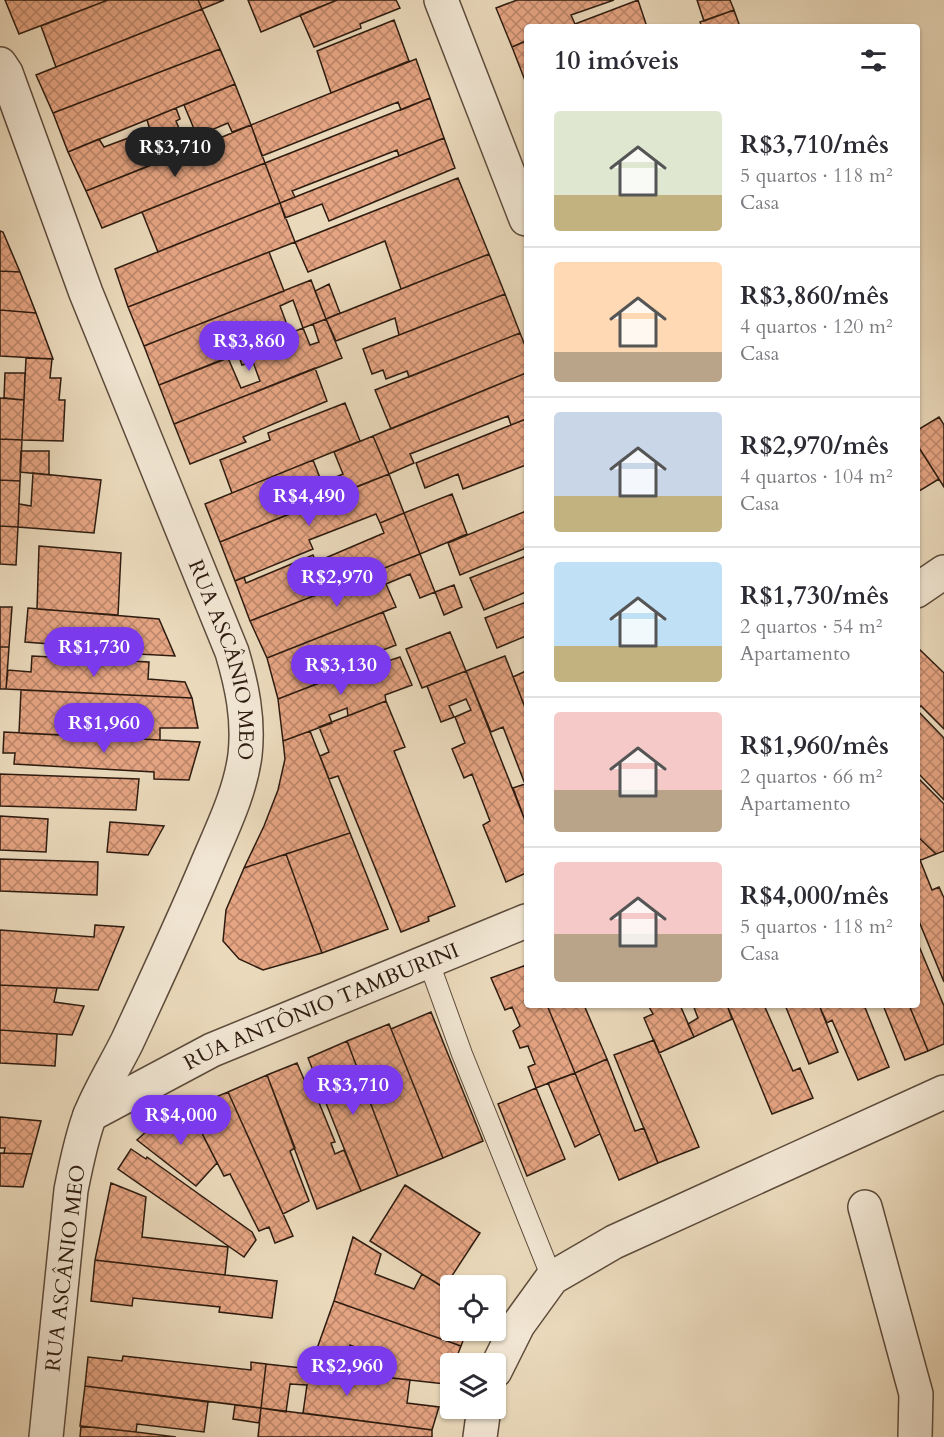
<!DOCTYPE html>
<html lang="pt">
<head>
<meta charset="utf-8">
<style>
	:root { --surface:#fff; --page:#f7f7f7; --text:#2b2b33; --muted:#7c7c81; --line:#e1e1e2; --accent:#7c3aed }
	body { margin:0; font-family:Cardo,serif; background:var(--page); color:var(--text); height:100vh; display:flex; flex-direction:column; font-size:22px; white-space:nowrap }
	* { box-sizing:border-box; margin:0 }
	p { font-size:20px; color:var(--muted) }
	.icon { flex:none; width:33px; height:33px; fill:none; stroke:currentColor; stroke-width:2; stroke-linecap:round; stroke-linejoin:round }
	.map { position:relative; flex:1; overflow:hidden }
	.panel { position:absolute; left:524px; top:24px; width:396px; height:984px; display:flex; flex-direction:column; background:var(--surface); border-radius:6px; box-shadow:0 2px 4px #0004 }
	.panel>* { flex:none }
	.buttons { position:absolute; left:440px; top:1275px; display:grid; gap:12px }
	.buttons a { display:grid; place-items:center; width:66px; height:66px; border-radius:6px; background:var(--surface); box-shadow:0 2px 4px #0004; font-size:30px }
	.price { position:absolute; translate:-50% -51px; padding:0 14px; border-radius:21px; background:var(--accent); color:#fff; font-size:20px; line-height:39px; filter:drop-shadow(0 2px 3px #0008) }
	.price::after { content:''; position:absolute; left:50%; top:36px; width:18px; height:14px; margin-left:-9px; background:inherit; clip-path:polygon(0 0,100% 0,50% 100%) }
	.price.current { background:#222; color:#fff }
	ul { padding:0; list-style:none }
	li { display:flex; align-items:center; gap:18px; height:150px; padding:0 30px }
	li+li { border-top:2px solid var(--line) }
	li span { display:grid; place-items:center; flex:none; width:168px; height:120px; border-radius:6px; color:#555 }
	li>.icon { margin-inline-start:auto }
	span .icon { width:72px; height:72px; fill:#fffc; stroke-width:1 }
	li b { font-size:26px }
	h2 { display:flex; justify-content:space-between; align-items:center; height:72px; padding:0 30px; font-size:26px }
	.map>svg:first-child { display:block }
	.building { fill:url(#building-cross-hatch); stroke:#2e1c10; stroke-width:1.5 }
	.lines { fill:none; stroke-linecap:round; stroke-linejoin:round }
	.service-casing { stroke:#5d4b3b; stroke-width:22 }
	.minor-casing { stroke:#5d4b3b; stroke-width:36 }
	.service { stroke:#f1e6d3; stroke-width:20 }
	.minor { stroke:#f1e6d3; stroke-width:33 }
	.labels { text-anchor:middle; stroke-width:6; stroke-linejoin:round; paint-order:stroke }
	.street-label { font-size:21px; fill:#2e1c10; stroke:#f1e6d3 }
</style>
</head>
<body>
<div class="map">
<svg width="944" height="1437" viewBox="0 0 944 1437">
	<defs>
		<pattern id="building-cross-hatch" width="8" height="8" patternUnits="userSpaceOnUse" patternTransform="scale(1.5)"><rect width="8" height="8" fill="#e5a482"/><path d="M0 0l8 8M0 8l8-8" fill="none" stroke="#ba8569"/></pattern>
	</defs>
	<rect width="100%" height="100%" fill="#ead9bb"/>
	<filter id="stains"><feTurbulence type="fractalNoise" baseFrequency=".00333" numOctaves="4"/><feColorMatrix values="0 0 0 0 .2 0 0 0 0 .09 0 0 0 0 .02 0 0 0 .5 -.17"/></filter>
	<radialGradient id="worn" r=".72"><stop offset=".6" stop-color="#630" stop-opacity="0"/><stop offset="1" stop-color="#630" stop-opacity=".3"/></radialGradient>
	<!-- building -->
	<path class="building" d="M5,0H108L19,34Z
		M108,0H198L202,9L56,67L41,26Z
		M198,0H224L202,9Z
		M248,0H337L261,32Z
		M337,0H396L400,8L360,24L361,28L314,47L300,15Z
		M517,0H614L571,15L575,24L566,27H526V41L512,47L496,8Z
		M638,0L647,27H566L575,24Z
		M697,0H730L734,10L704,21Z
		M202,9L220,49L53,113L36,75Z
		M734,10L740,27H702L700,22Z
		M394,20L409,61L331,93L317,51Z
		M526,41V83L512,47Z
		M220,49L235,84L68,152L53,113Z
		M416,59L430,98L401,110L398,102L262,156L251,125Z
		M235,84L251,125L232,132L228,123L197,136L184,105Z
		M430,98L444,138L399,156L397,150L292,191L295,197L280,203L265,163Z
		M176,108L180,119L176,121L188,150L86,191L68,152L99,139L104,147L150,130L147,120Z
		M251,125L265,163L102,228L86,191L174,156L177,165L218,150L215,140Z
		M444,138L455,168L329,221L322,204L285,218L280,203Z
		M265,163L280,203L158,252L142,212Z
		M458,178L489,254L401,289L385,241L308,272L295,242Z
		M280,203L295,242L128,307L115,269Z
		M0,231L3,232L20,272L0,271Z
		M269,252L284,291L144,346L128,307Z
		M489,254L505,294L399,335L395,318L336,341L326,319Z
		M0,271L20,272L36,313L0,310Z
		M311,280L326,319L303,328L293,300L280,306L286,322L218,351L224,359L159,385L144,346Z
		M329,284L340,313L326,319L315,291Z
		M505,294L520,333L409,377L407,371L386,379L383,370L372,374L363,349Z
		M0,310L36,313L53,359L0,356Z
		M326,319L342,358L174,424L159,385L228,358L241,388L260,381L253,362L242,365L238,354L303,328L310,345L319,342L313,324Z
		M520,333L526,348V373L391,429L375,390Z
		M26,358L52,359L50,378H61L59,400H65L63,441L22,440Z
		M315,368L327,401L243,437L246,442L190,464L174,424Z
		M5,373H25L24,400L4,398Z
		M526,373V419L511,425L508,416L410,454L414,463L389,474L373,436Z
		M0,398L24,400L22,440L0,439Z
		M345,403L360,441L232,493L220,460L270,440L268,433Z
		M939,417L944,425V487L916,443V431Z
		M526,419V465L463,489L458,474L425,488L416,463Z
		M373,436L389,474L348,490L345,483L327,490L331,497L220,542L205,504L313,460L322,483L343,474L334,452Z
		M0,439L22,440L20,481L0,480Z
		M916,443L939,479L916,493Z
		M21,451H49V475L20,472Z
		M33,473L101,480L94,533L18,527L19,504L31,506Z
		M389,474L404,513L380,523L376,514L309,540L313,549L235,581L220,542Z
		M0,480L20,481L18,527L0,526Z
		M452,494L467,534L420,554L404,513Z
		M526,511V548L460,575L448,543Z
		M404,513L420,554L250,621L235,581L244,577L246,583L313,555L316,562L384,533L380,523Z
		M0,526L18,527L16,565L0,564Z
		M39,546L121,553L118,615L37,609Z
		M420,554L435,592L420,598L410,574L386,584L396,607L267,658L250,621Z
		M526,556V592L484,610L470,578Z
		M454,585L462,607L444,615L435,592Z
		M526,602V636L497,648L485,618Z
		M0,607H12L9,647H0Z
		M28,608L159,619L175,656L63,650V645L25,642Z
		M383,612L396,645L310,678L314,685L278,699L267,658Z
		M450,632L466,671L422,688L406,649Z
		M916,646L944,673V729L921,706L916,709Z
		M0,647H9L6,689H0Z
		M32,656L149,662L148,679L185,682L192,698L6,689L8,670L31,672Z
		M505,656L526,710V823L513,788L525,784L503,727L491,732L466,671Z
		M400,657L412,685L385,695L386,701L348,716L347,708L329,715L332,723L283,741L278,699L384,658L385,662Z
		M466,671L526,823V873L506,882L483,825L490,821L472,774L464,778L452,749L465,743L455,717L471,710L466,699L449,706L454,717L441,722L427,686Z
		M526,671V710L513,677Z
		M21,690L192,698L198,728H160V740L19,733Z
		M386,701L405,747L394,751L455,906L428,917L429,921L401,932L338,776L329,779L320,756L329,752L319,727Z
		M916,709L944,738V800L916,771Z
		M310,731L350,833L244,868L264,826L278,790L285,759L283,741Z
		M4,732L160,740L200,742L189,780L154,779V772L14,764L15,753H3Z
		M0,774L139,779L136,810L0,806Z
		M916,776L944,804V851L936,854L916,835Z
		M0,816L48,819L46,852L0,850Z
		M110,822L164,826L148,855L107,852Z
		M350,833L388,929L322,953L286,854Z
		M916,835L936,854L916,862Z
		M286,854L322,953L263,970L239,959L223,941L226,910L244,868Z
		M0,859L98,862L97,895L0,891Z
		M920,860L932,890L939,887L944,898V982L916,914V862Z
		M95,925L124,927L98,990L0,985V930L94,937Z
		M916,939L944,1006V1044L928,1051L909,1005H916Z
		M526,965V1005H547L575,1073L536,1088L528,1067L535,1064L528,1046L520,1048L513,1031L520,1026L512,1007L505,1010L491,978Z
		M0,985L57,988L54,1002L84,1006L72,1035L0,1030Z
		M547,1005H584L607,1059L575,1073Z
		M648,1005H680L694,1037L659,1053L644,1018L653,1014Z
		M693,1005H727L732,1019L694,1037L688,1024L698,1018Z
		M727,1005H764L793,1071L800,1068L813,1098L772,1114Z
		M785,1005H819L838,1052L809,1064Z
		M819,1005H864L889,1067L858,1080L832,1020L827,1023Z
		M883,1005H909L928,1051L905,1060Z
		M431,1012L483,1141L443,1158L391,1029Z
		M389,1024L443,1158L398,1176L347,1041Z
		M0,1030L57,1034L55,1066L0,1063Z
		M654,1040L699,1147L658,1163L614,1055Z
		M347,1041L398,1176L361,1191L308,1058Z
		M607,1059L635,1131L644,1128L658,1163L619,1180L575,1073Z
		M297,1063L309,1091L313,1088L335,1142L331,1143L335,1154L344,1150L361,1191L317,1209L267,1075Z
		M575,1073L600,1134L575,1147L548,1083Z
		M267,1075L295,1148L290,1151L309,1201L283,1214L228,1092Z
		M536,1088L565,1159L527,1176L498,1104Z
		M228,1092L293,1236L275,1243L269,1227L259,1231L230,1174L224,1176L189,1108Z
		M189,1108L217,1163L196,1186L137,1140L150,1128Z
		M0,1117L41,1121L32,1154L4,1153L5,1148H0Z
		M131,1149L146,1159L147,1157L252,1232L256,1240L244,1257L118,1169Z
		M0,1153L32,1154L23,1187L0,1186Z
		M111,1183L146,1197L142,1237L228,1247L225,1275L95,1260Z
		M405,1185L480,1233L444,1288L370,1241Z
		M353,1237L381,1254L375,1274L414,1289L422,1274L450,1291V1330H467L461,1346L334,1301Z
		M95,1260L277,1281L272,1318L219,1312L220,1307L133,1298L132,1306L91,1301Z
		M334,1301L461,1346L454,1364H450V1372L445,1384L383,1377L388,1360L350,1345L344,1372L318,1370L320,1360L314,1357Z
		M123,1356L251,1370V1362L266,1364L261,1408L85,1386L88,1357L122,1361Z
		M266,1364L410,1380L407,1403L439,1407L432,1430L303,1413L307,1385L290,1384L286,1412L261,1408Z
		M85,1386L208,1402L204,1432L137,1424L136,1432L80,1426Z
		M235,1405L261,1408L259,1423L233,1419Z
		M261,1408L432,1430V1437H258Z
		M81,1426L136,1432L176,1437H80Z"/>
	<g class="lines">
		<!-- service casing -->
		<g class="service-casing">
			<path id="service" d="M428,960L462,1054L552,1278"/>
		</g>
		<!-- minor casing -->
		<g class="minor-casing">
			<g id="minor">
				<path d="M441,0L526,219"/>
				<path id="s1" d="M0,64L6,73L86,293L232,652C242,686 249,719 245,755C240,794 221,831 206,867C181,926 154,984 127,1042C115,1066 100,1090 90,1115C81,1139 76,1165 71,1190L46,1437"/>
				<path d="M916,591L944,572"/>
				<path id="s2" d="M90,1115L212,1050L526,921"/>
				<path d="M865,1207L916,1394L915,1437"/>
				<path d="M495,1371L518,1325L552,1278L614,1242L944,1092"/>
				<path d="M480,1437L484,1408"/>
			</g>
		</g>
		<!-- service -->
		<use href="#service" class="service"/>
		<!-- minor -->
		<use href="#minor" class="minor"/>
	</g>
	<g class="labels">
		<!-- street labels -->
		<g class="street-label">
			<text dy="7" stroke="none"><textPath href="#s1" startOffset="638">RUA ASCÂNIO MEO</textPath></text>
			<text dy="7" stroke="none"><textPath href="#s2" startOffset="256">RUA ANTÔNIO TAMBURINI</textPath></text>
			<text transform="translate(65 1268) rotate(-83)" y="7">RUA ASCÂNIO MEO</text>
		</g>
	</g>
	<rect width="100%" height="100%" filter="url(#stains)"/>
	<rect width="100%" height="100%" fill="url(#worn)"/>
</svg>
<div class="buttons">
<a><svg class="icon" aria-label="locate" viewBox="0 0 24 24"><circle cx="12" cy="12" r="6"/><path d="M12 2v4M12 18v4M2 12h4M18 12h4"/></svg></a>
<a><svg class="icon" aria-label="layers" viewBox="0 0 24 24"><path d="M12 4l9 5-9 5-9-5zM3 14l9 5 9-5"/></svg></a>
</div>
<b class="price current" style="left:175px;top:178px">R$3,710</b>
<b class="price" style="left:249px;top:372px">R$3,860</b>
<b class="price" style="left:309px;top:527px">R$4,490</b>
<b class="price" style="left:337px;top:608px">R$2,970</b>
<b class="price" style="left:94px;top:678px">R$1,730</b>
<b class="price" style="left:341px;top:696px">R$3,130</b>
<b class="price" style="left:104px;top:754px">R$1,960</b>
<b class="price" style="left:353px;top:1116px">R$3,710</b>
<b class="price" style="left:181px;top:1146px">R$4,000</b>
<b class="price" style="left:347px;top:1397px">R$2,960</b>
<section class="panel">
<h2>10 imóveis<svg class="icon" aria-label="filters" viewBox="0 0 24 24"><path d="M4 7h16M4 17h16"/><circle cx="9" cy="7" r="2"/><circle cx="15" cy="17" r="2"/></svg></h2>
<ul>
<li><span style="background:linear-gradient(#dfe7d0 70%,#c2b280 0)"><svg class="icon" aria-label="home" viewBox="0 0 24 24"><path d="M3 11l9-7 9 7M6 9v11h12V9"/></svg></span><div><b>R$3,710/mês</b><p>5 quartos · 118 m²</p><p>Casa</p></div></li>
<li><span style="background:linear-gradient(#ffd9b3 75%,#b9a48a 0)"><svg class="icon" aria-label="home" viewBox="0 0 24 24"><path d="M3 11l9-7 9 7M6 9v11h12V9"/></svg></span><div><b>R$3,860/mês</b><p>4 quartos · 120 m²</p><p>Casa</p></div></li>
<li><span style="background:linear-gradient(#c9d6e8 70%,#c2b280 0)"><svg class="icon" aria-label="home" viewBox="0 0 24 24"><path d="M3 11l9-7 9 7M6 9v11h12V9"/></svg></span><div><b>R$2,970/mês</b><p>4 quartos · 104 m²</p><p>Casa</p></div></li>
<li><span style="background:linear-gradient(#bfe0f5 70%,#c2b280 0)"><svg class="icon" aria-label="home" viewBox="0 0 24 24"><path d="M3 11l9-7 9 7M6 9v11h12V9"/></svg></span><div><b>R$1,730/mês</b><p>2 quartos · 54 m²</p><p>Apartamento</p></div></li>
<li><span style="background:linear-gradient(#f6c9c9 65%,#b9a48a 0)"><svg class="icon" aria-label="home" viewBox="0 0 24 24"><path d="M3 11l9-7 9 7M6 9v11h12V9"/></svg></span><div><b>R$1,960/mês</b><p>2 quartos · 66 m²</p><p>Apartamento</p></div></li>
<li><span style="background:linear-gradient(#f6c9c9 60%,#b9a48a 0)"><svg class="icon" aria-label="home" viewBox="0 0 24 24"><path d="M3 11l9-7 9 7M6 9v11h12V9"/></svg></span><div><b>R$4,000/mês</b><p>5 quartos · 118 m²</p><p>Casa</p></div></li>
</ul>
</section>
</div>
</body>
</html>
